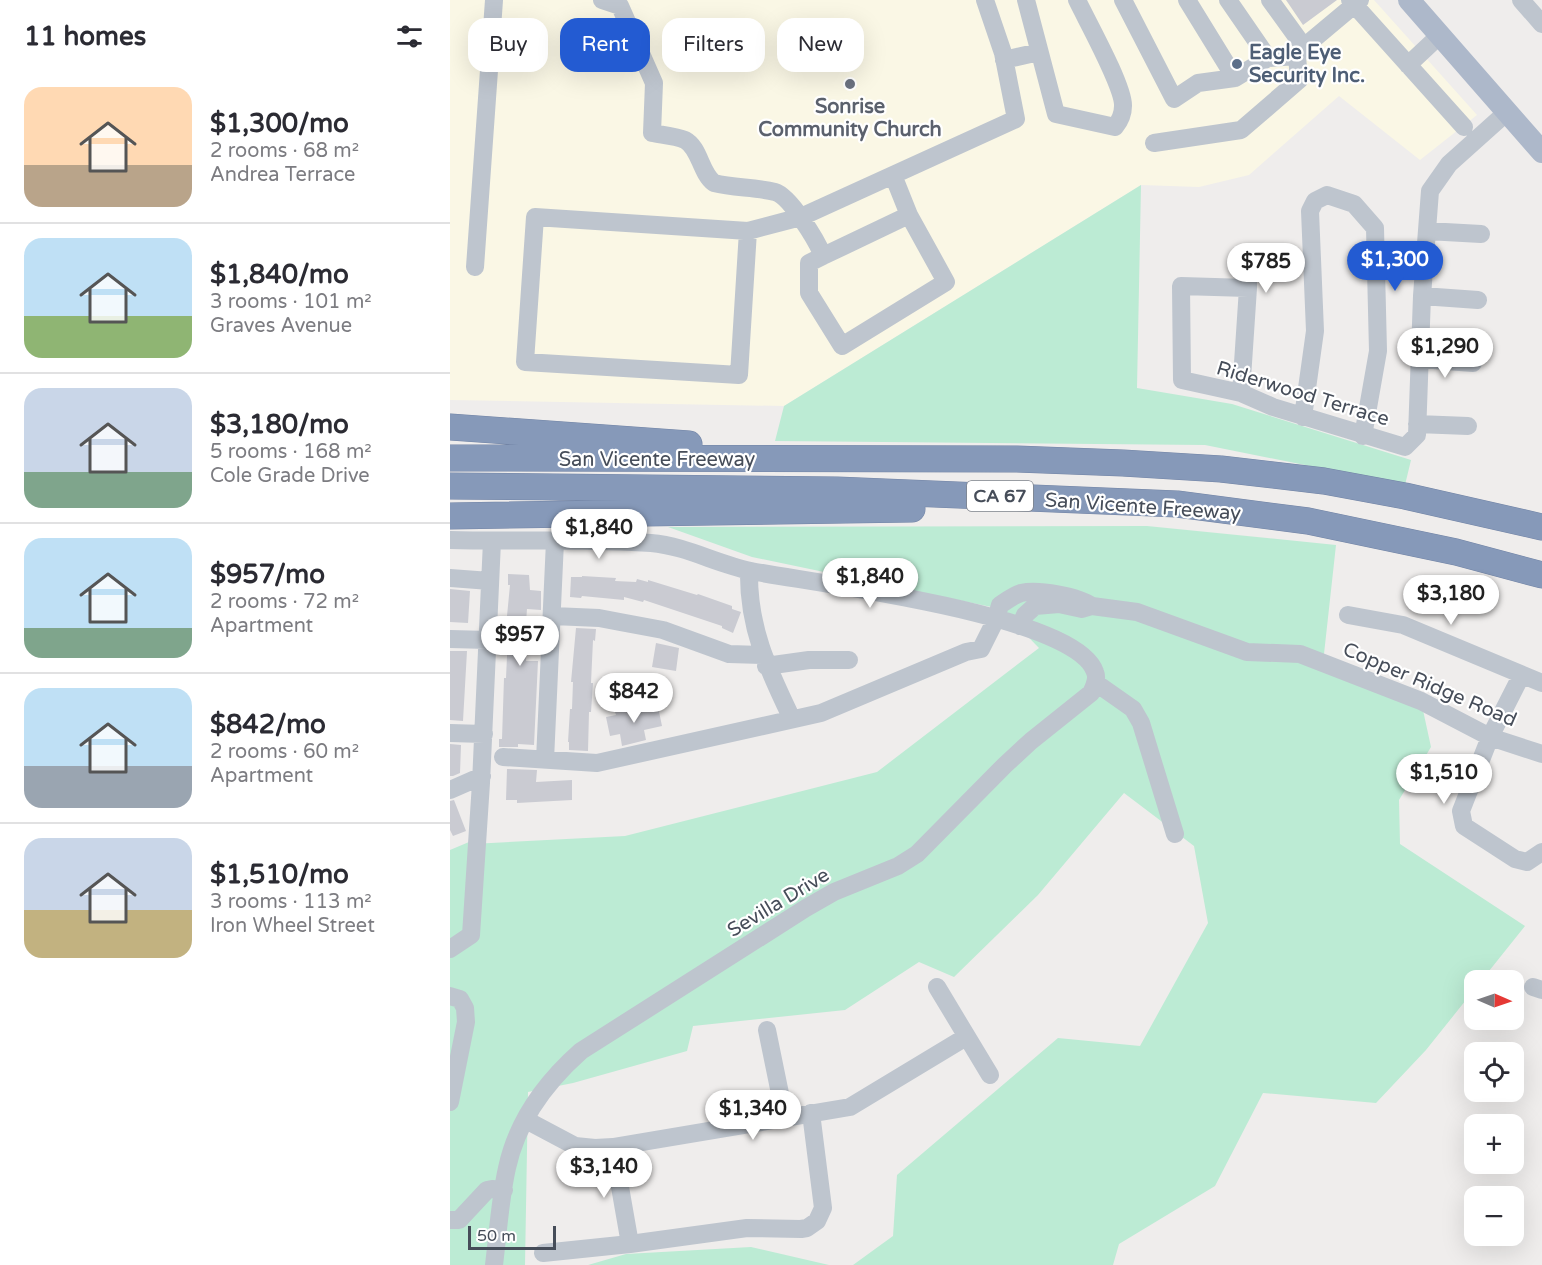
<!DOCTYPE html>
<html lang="en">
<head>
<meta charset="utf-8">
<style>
	:root { --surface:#fff; --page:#f2f2f3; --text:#2b2b33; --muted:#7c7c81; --line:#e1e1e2; --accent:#235bd2 }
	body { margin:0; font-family:"Varela Round",sans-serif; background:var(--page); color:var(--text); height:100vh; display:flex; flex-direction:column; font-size:22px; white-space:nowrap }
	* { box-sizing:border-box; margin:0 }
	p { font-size:20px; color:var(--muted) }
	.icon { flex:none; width:33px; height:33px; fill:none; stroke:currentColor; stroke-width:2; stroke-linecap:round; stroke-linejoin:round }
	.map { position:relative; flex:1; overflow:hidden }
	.details { display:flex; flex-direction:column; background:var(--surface); width:450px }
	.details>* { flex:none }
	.top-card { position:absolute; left:18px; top:18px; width:570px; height:54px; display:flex; gap:12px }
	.needle { width:39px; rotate:92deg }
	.buttons { position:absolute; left:1014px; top:970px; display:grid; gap:12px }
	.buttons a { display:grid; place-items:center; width:60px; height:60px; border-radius:12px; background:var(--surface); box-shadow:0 6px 24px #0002; font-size:30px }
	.scale { position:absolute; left:18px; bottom:15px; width:88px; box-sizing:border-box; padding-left:6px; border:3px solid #464d59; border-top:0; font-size:16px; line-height:21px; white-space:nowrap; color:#464d59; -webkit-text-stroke:4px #fff; paint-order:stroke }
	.price { position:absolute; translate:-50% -51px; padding:0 14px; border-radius:21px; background:#fff; color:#222; font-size:20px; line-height:39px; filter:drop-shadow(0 2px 3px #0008) }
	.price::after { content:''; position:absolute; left:50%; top:36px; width:18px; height:14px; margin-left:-9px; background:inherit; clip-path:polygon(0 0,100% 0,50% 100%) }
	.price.on { background:var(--accent); color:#fff }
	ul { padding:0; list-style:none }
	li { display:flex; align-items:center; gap:18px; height:150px; padding:0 24px }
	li+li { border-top:2px solid var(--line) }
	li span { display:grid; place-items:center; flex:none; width:168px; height:120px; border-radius:18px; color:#555 }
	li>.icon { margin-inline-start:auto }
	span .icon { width:72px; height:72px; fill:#fffc; stroke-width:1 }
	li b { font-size:26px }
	h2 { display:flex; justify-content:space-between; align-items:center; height:72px; padding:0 24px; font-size:26px }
	.chip { padding:0 21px; border-radius:18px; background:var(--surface); box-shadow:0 6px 24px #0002; font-size:21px; line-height:54px }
	.chip.on { background:var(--accent); color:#fff }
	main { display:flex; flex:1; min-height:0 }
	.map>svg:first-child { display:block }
	.commercial { fill:#faf7e5 }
	.green { fill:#bcebd4 }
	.building { fill:#cacbd2 }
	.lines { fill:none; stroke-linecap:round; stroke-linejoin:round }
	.highway-casing { stroke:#7284a5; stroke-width:27 }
	.minor { stroke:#bec5ce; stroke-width:18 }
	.major { stroke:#adb8ca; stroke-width:22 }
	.highway { stroke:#8699b9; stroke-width:26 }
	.service-dot { fill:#5c6f8a; stroke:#fff; stroke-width:2 }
	.worship-dot { fill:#6b7280; stroke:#fff; stroke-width:2 }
	.labels { text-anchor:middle; stroke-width:4.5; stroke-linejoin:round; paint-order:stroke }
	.shield { fill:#fff; stroke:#7e828b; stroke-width:1.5 }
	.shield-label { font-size:18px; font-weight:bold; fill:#464d59 }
	.service-label { font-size:20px; font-weight:bold; fill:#4e5e75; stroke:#fff; text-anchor:start }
	.worship-label { font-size:20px; font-weight:bold; fill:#5b616d; stroke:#fff }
	.street-label { font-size:20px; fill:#464d59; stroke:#fff }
</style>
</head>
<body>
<main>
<section class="details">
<h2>11 homes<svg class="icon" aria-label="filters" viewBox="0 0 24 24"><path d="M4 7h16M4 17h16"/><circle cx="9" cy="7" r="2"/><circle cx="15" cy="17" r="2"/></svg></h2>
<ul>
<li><span style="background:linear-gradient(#ffd9b3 65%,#b9a48a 0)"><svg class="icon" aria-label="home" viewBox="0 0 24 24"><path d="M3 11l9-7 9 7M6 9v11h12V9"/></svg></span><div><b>$1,300/mo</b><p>2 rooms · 68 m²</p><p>Andrea Terrace</p></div></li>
<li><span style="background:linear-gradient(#bfe0f5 65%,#8fb573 0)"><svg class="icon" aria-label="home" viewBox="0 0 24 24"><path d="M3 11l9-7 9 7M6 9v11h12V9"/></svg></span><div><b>$1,840/mo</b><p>3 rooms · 101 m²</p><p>Graves Avenue</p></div></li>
<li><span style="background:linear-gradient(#c9d6e8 70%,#7fa58c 0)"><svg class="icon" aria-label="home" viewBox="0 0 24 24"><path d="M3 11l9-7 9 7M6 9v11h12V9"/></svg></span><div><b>$3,180/mo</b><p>5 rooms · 168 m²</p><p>Cole Grade Drive</p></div></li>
<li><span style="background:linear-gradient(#bfe0f5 75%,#7fa58c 0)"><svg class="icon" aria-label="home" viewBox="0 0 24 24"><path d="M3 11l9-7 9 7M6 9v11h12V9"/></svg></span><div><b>$957/mo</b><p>2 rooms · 72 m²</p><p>Apartment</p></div></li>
<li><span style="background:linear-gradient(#bfe0f5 65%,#9aa5b1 0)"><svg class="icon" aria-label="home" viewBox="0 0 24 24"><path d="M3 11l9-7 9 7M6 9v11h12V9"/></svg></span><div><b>$842/mo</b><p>2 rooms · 60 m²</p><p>Apartment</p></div></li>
<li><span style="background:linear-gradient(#c9d6e8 60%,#c2b280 0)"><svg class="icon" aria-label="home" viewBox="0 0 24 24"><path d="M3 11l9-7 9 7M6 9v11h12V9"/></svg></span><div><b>$1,510/mo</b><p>3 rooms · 113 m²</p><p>Iron Wheel Street</p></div></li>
</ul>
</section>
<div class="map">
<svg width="1092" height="1265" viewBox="0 0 1092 1265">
	<rect width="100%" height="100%" fill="#efedec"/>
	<!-- commercial -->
	<path class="commercial" d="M0,0H924L1027,115L970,160L889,96L799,175L749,187L691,185L334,406L0,400Z"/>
	<!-- green -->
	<path class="green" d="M691,185L687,388L782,404L961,460L955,485L755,445L325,441L334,406Z
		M697,526L886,545L873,663L971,701L981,747L949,800L950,844L1075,926L1031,981H1024V990L976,1050L926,1103L813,1093L765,1186L669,1244L663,1265H403L443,1236L447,1175L608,1038L690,1046L758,923L744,846L674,793L588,895L504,977L469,962L395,1010L243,1026L237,1051L123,1083L78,1092L75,1265H0V850L19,842L22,844L175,836L427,772L589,648L551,609L302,557L218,527Z
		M301,1247L379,1265H138L176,1254Z"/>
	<!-- building -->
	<path class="building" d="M836,0H887L853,25Z
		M58,574L79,575L80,590L91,591V610L77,609L75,635L77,636L76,661H88L84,745L68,744V747H49V739H52L54,678H56L58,634H56L57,616L60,585H58Z
		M132,576L166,578L165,581L186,582L187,579L198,582V580L247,595L248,594L282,606V609L291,612L283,633L272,628V626L194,600L193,602L174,597V600L132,596L131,598L120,597L121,577H132Z
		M0,589L20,591L18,623L0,622Z
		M126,628L146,629L145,641L143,640L141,683H143L141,712H139L138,751L119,750V742H118L120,709H122L123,682H121Z
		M206,643L229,648L226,671L202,667Z
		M0,651H17L13,721L0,720Z
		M199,705V709L208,707L212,726L194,730L196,740L172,746L170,734L160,736L156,717L166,715L165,712Z
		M0,744L11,745L10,773L3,776H0Z
		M57,769L87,770L86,782L122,780V800L67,803V800H56Z
		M4,800L16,831L3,836L0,830V801Z"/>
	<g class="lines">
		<!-- highway casing -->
		<g class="highway-casing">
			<path id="highway" d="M0,427L239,444
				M0,458L567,459L673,463L771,469L874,481L955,496L1092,527
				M0,486L387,490L727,504L858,521L1006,552L1092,575
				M0,516L462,509"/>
		</g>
		<!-- minor -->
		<path class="minor" d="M152,0L170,6L204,83L202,133C212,135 226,136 235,140C250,148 250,172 264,183C284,188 305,187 325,192C340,196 367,241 373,256L459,215L443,175
			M576,0L606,114L665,127C669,122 673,114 673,106C674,87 637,21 627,0
			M673,0L724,99L748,83L785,78L818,58L847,56
			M737,0L785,78
			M778,0L818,58
			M820,0L854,47
			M900,0L1014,127
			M1071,0L1092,24
			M554,60L589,52
			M958,65L990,35
			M704,143L791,130L849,80L847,56L854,47L910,0
			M298,231L289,375L75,362L85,217L298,231L351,217L566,119L553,53L535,0
			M977,231L1031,234
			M373,256L359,263V293L392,346L496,282L459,215
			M798,266V288
			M25,267L44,0
			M972,296L1028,300
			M970,359L1023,363
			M791,393L798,288L731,286L732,380L791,393L823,407L955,447L967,435L972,296L980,191L999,164L1057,112
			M853,417L865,331L860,211L865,201L877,195L904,204L925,228L928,351L913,436
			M967,424L1018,426
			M0,540C67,542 134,538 201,543C236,546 267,564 301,571C361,583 626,614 645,672C648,679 644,687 641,693L581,741L555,765L467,854L448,866L384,892L356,908L131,1051C96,1082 67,1121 57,1168C50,1199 48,1233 44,1265
			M299,571C298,628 318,669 342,719
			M0,578L40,581
			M898,615L953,625L1092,683
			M103,616L149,618L170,622L213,630L279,654L312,655
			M570,626L575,615L585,606L609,604L632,609L642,606L687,612L797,652L850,654L971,701L1040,737L1092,754
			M0,639L38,640
			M316,666L359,660H399
			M1071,676L1040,737L1011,811L1014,826L1065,859L1077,862L1092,852
			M646,683L683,709L691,723L725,834
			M0,733L34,734
			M53,757L147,763L371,713L516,652L531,649L546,619L550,605C556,601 564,595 571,593C588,589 628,596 642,606
			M95,760L105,541
			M0,790L32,776
			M0,949L21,935L31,783L42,541
			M487,987L540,1075
			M1083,987L1092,990
			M0,996L10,999L15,1008L16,1022L0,1102
			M317,1030L335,1118
			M76,1120L125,1146L145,1148L163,1147L400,1107L516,1037
			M163,1147L180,1244
			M0,1220H9L37,1190L42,1189L54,1190
			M93,1253L180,1244L297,1228L351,1229L357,1228L367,1221L373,1208L361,1113"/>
		<!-- major -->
		<path class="major" d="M959,0L1092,152"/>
		<!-- highway -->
		<use href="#highway" class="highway"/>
	</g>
	<!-- markers -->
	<circle class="service-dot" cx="787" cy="64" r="6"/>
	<circle class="worship-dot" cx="400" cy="84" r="6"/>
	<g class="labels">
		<!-- shield labels -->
		<rect class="shield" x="517" y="481" width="66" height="30" rx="4.5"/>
		<g class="shield-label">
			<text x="550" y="502">CA 67</text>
		</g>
		<!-- service labels -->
		<g class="service-label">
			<text x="799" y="59">Eagle Eye<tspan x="799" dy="23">Security Inc.</tspan></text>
		</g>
		<!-- worship labels -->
		<g class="worship-label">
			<text x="400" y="113">Sonrise<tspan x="400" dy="23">Community Church</tspan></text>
		</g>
		<!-- street labels -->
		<g class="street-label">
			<text transform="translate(853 393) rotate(17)" y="7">Riderwood Terrace</text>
			<text x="207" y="466">San Vicente Freeway</text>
			<text transform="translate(693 506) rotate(4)" y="7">San Vicente Freeway</text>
			<text transform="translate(980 684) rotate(23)" y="7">Copper Ridge Road</text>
			<text transform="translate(328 902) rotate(-31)" y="7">Sevilla Drive</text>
		</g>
	</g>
</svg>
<div class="buttons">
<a><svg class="needle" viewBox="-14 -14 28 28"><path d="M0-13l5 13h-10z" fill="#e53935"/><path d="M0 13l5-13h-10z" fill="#7c7c81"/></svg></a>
<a><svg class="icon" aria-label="locate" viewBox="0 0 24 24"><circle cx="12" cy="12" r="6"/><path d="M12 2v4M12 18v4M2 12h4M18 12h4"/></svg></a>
<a>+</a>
<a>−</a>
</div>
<div class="scale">50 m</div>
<b class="price on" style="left:945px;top:292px">$1,300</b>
<b class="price" style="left:816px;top:294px">$785</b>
<b class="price" style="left:995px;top:379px">$1,290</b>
<b class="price" style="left:149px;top:560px">$1,840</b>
<b class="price" style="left:420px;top:609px">$1,840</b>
<b class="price" style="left:1001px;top:626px">$3,180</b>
<b class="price" style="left:70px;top:667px">$957</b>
<b class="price" style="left:184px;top:724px">$842</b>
<b class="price" style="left:994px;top:805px">$1,510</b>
<b class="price" style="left:303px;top:1141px">$1,340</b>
<b class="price" style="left:154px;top:1199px">$3,140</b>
<div class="top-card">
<a class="chip">Buy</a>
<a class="chip on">Rent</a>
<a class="chip">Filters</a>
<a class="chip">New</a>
</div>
</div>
</main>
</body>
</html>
